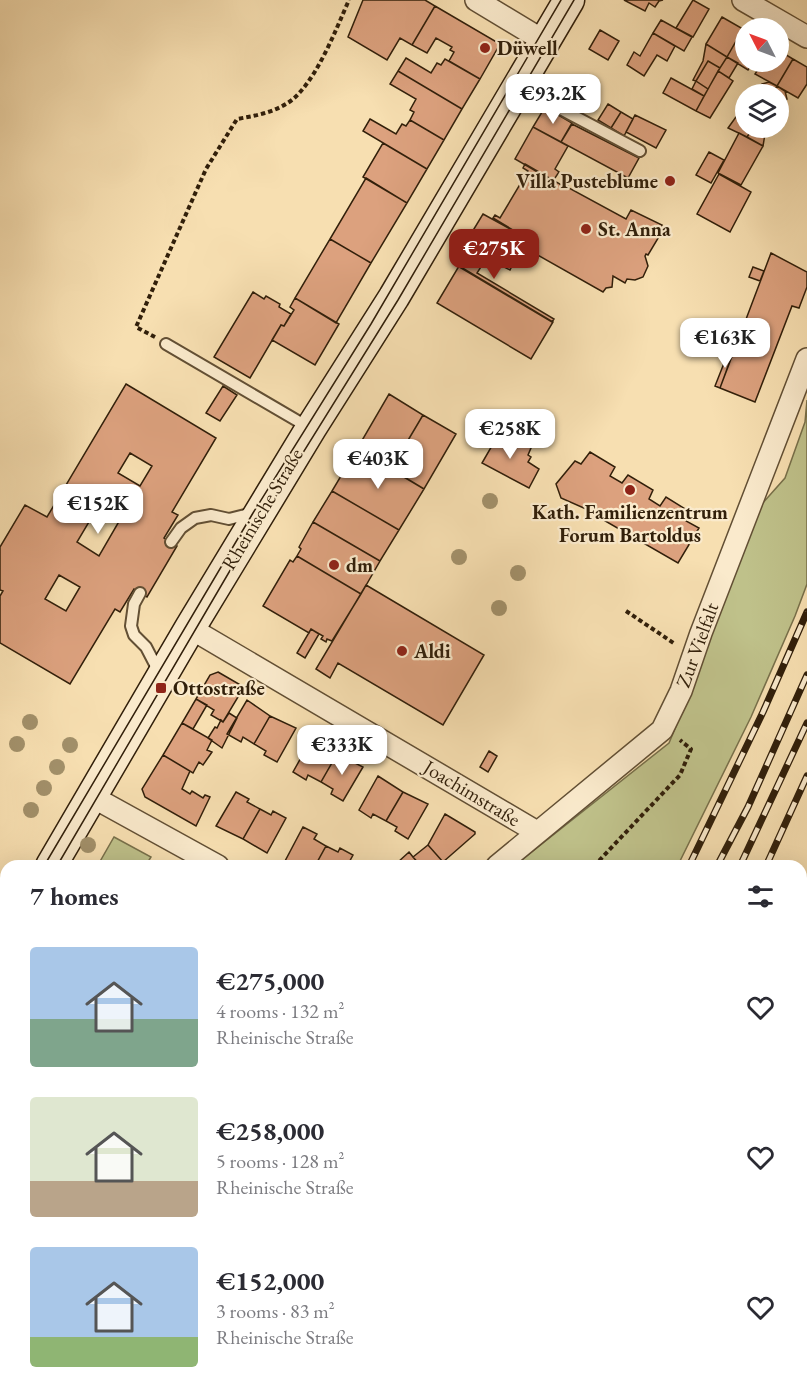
<!DOCTYPE html>
<html lang="en">
<head>
<meta charset="utf-8">
<style>
	:root { --surface:#fff; --page:#f2f2f3; --text:#2b2b33; --muted:#7c7c81; --accent:#8f2418 }
	body { margin:0; font-family:"EB Garamond",serif; background:var(--page); color:var(--text); height:100vh; display:flex; flex-direction:column; font-size:22px; white-space:nowrap }
	* { box-sizing:border-box; margin:0 }
	p { font-size:20px; color:var(--muted) }
	.icon { flex:none; width:33px; height:33px; fill:none; stroke:currentColor; stroke-width:2; stroke-linecap:round; stroke-linejoin:round }
	.map { position:relative; flex:1; overflow:hidden }
	.drawer { position:absolute; left:0px; top:860px; width:807px; height:536px; display:flex; flex-direction:column; background:var(--surface); border-radius:18px 18px 0 0; box-shadow:0 6px 24px #0002 }
	.drawer>* { flex:none }
	.needle { width:39px; rotate:312deg }
	.controls { position:absolute; left:735px; top:18px; display:grid; gap:12px }
	.controls a { display:grid; place-items:center; width:54px; height:54px; border-radius:50%; background:var(--surface); box-shadow:0 6px 24px #0002; font-size:30px }
	.price { position:absolute; translate:-50% -51px; padding:0 14px; border-radius:12px; background:#fff; color:#222; font-size:20px; line-height:39px; filter:drop-shadow(0 2px 3px #0008) }
	.price::after { content:''; position:absolute; left:50%; top:36px; width:18px; height:14px; margin-left:-9px; background:inherit; clip-path:polygon(0 0,100% 0,50% 100%) }
	.price.on { background:var(--accent); color:#fff }
	ul { padding:0; list-style:none }
	li { display:flex; align-items:center; gap:18px; height:150px; padding:0 30px }
	li span { display:grid; place-items:center; flex:none; width:168px; height:120px; border-radius:6px; color:#555 }
	li>.icon { margin-inline-start:auto }
	span .icon { width:72px; height:72px; fill:#fffc; stroke-width:1 }
	li b { font-size:26px }
	h2 { display:flex; justify-content:space-between; align-items:center; height:72px; padding:0 30px; font-size:26px }
	.map>svg:first-child { display:block }
	.green { fill:#bfc18a; stroke:#78704a; stroke-width:1.5 }
	.building { fill:#dca17e; stroke:#311f0a; stroke-width:1.5; fill-rule:evenodd }
	.lines { fill:none; stroke-linecap:round; stroke-linejoin:round }
	.service-casing { stroke:#624f34; stroke-width:14 }
	.minor-casing { stroke:#624f34; stroke-width:24 }
	.secondary-casing { stroke:#311f0a; stroke-width:33 }
	.path { stroke:#311f0a; stroke-width:4; stroke-dasharray:4.5 3; stroke-linecap:butt }
	.service { stroke:#faeacc; stroke-width:10 }
	.minor { stroke:#faeacc; stroke-width:21 }
	.secondary { stroke:#faeacc; stroke-width:30 }
	.tram { stroke:#311f0a; stroke-width:1.5 }
	.rail-casing { stroke:#311f0a; stroke-width:7 }
	.rail { stroke:#faeacc; stroke-width:4.5; stroke-dasharray:14; stroke-linecap:butt }
	.tree { fill:#a2906a }
	.poi-dot { fill:#8f2418; stroke:#faeacc; stroke-width:2 }
	.labels { text-anchor:middle; stroke-width:4.5; stroke-linejoin:round; paint-order:stroke }
	.poi-label { font-size:20px; font-weight:bold; fill:#311f0a; stroke:#faeacc; text-anchor:start }
	.street-label { font-size:20px; fill:#311f0a; stroke:#faeacc }
</style>
</head>
<body>
<div class="map">
<svg width="807" height="1394" viewBox="0 0 807 1394">
	<rect width="100%" height="100%" fill="#f7dfb1"/>
	<filter id="stains"><feTurbulence type="fractalNoise" baseFrequency=".00333" numOctaves="4"/><feColorMatrix values="0 0 0 0 .2 0 0 0 0 .09 0 0 0 0 .02 0 0 0 .5 -.17"/></filter>
	<radialGradient id="worn" r=".72"><stop offset=".6" stop-color="#630" stop-opacity="0"/><stop offset="1" stop-color="#630" stop-opacity=".3"/></radialGradient>
	<!-- green -->
	<path class="green" d="M807,400V584L795,616L751,717L678,865L514,866L669,743L695,681L739,558L761,505L785,478L805,422Z
		M114,837L151,857L146,865H98Z
		M6,1020V1259L0,1270V1030Z
		M53,1389H340L337,1394H48Z"/>
	<!-- building -->
	<path class="building" d="M363,0H425L435,6L412,45L400,38L387,60L348,37Z
		M624,0H663L659,1L655,7L649,3L645,11Z
		M693,0L709,9L693,37L676,28Z
		M435,6L500,44L480,79L449,61L454,52L450,50L452,47L436,38L427,53L412,45Z
		M722,17L743,29L727,57L706,44Z
		M661,20L692,37L684,51L653,33Z
		M743,29L746,30V62H753L748,70L727,57Z
		M600,30L619,41L608,60L589,49Z
		M653,33L675,46L667,61L657,55L644,76L627,65L634,52L640,56Z
		M706,44L727,57L720,68L708,61L696,81L693,80L703,61Z
		M778,50L793,59L777,86L755,74L763,62H778Z
		M727,57L738,63L729,78L718,71Z
		M406,58L431,73L437,63L441,65L445,59L480,79L462,109L398,71Z
		M793,59L807,67V84L798,98L777,86Z
		M708,61L720,68L708,89L696,81Z
		M398,71L462,109L444,140L410,120L414,112L410,110L416,99L390,84Z
		M718,71L733,81L710,118L696,111Z
		M564,76L587,90L576,108L553,94Z
		M671,78L704,96L696,111L663,93Z
		M696,81L708,89L704,96L692,89Z
		M769,82L777,86L772,94H755L762,84Z
		M777,86L785,91L787,99L778,112V94H772Z
		M608,104L621,112L611,128L598,120Z
		M545,107L572,123L561,142L533,127Z
		M741,110L746,113V128H753L747,137L728,128Z
		M621,112L633,119L624,136L611,128Z
		M635,115L666,130L656,148L626,132Z
		M370,119L396,134L402,124L406,126L410,120L444,140L427,169L363,131Z
		M572,124L639,158L628,178L561,142Z
		M533,127L568,146L555,169L559,172L553,181L515,159Z
		M753,128L765,134L763,146L747,137Z
		M739,133L763,146L741,185L718,173Z
		M383,143L427,169L407,203L363,177Z
		M709,152L724,160L711,183L696,175Z
		M525,164L563,186L564,183L568,185L567,187L626,219L631,210L662,225L657,234L660,235L648,255L646,254L645,256L648,266L643,277L635,280L627,279L625,283L613,276L612,287L606,288L603,292L527,249L529,246L521,240L523,236L493,218L495,215L500,218L528,171L523,168Z
		M719,174L751,192L730,232L697,214Z
		M366,178L407,203L371,263L330,239Z
		M483,214L523,236L512,255L516,258L510,270L463,247Z
		M330,239L371,263L336,323L295,298Z
		M469,250L486,259L477,273L554,319L552,322L461,268L471,251Z
		M771,253L807,272V287L799,308L792,306L755,402L720,388Z
		M459,266L553,322L531,359L437,303Z
		M753,267L764,271L760,281L749,277Z
		M253,292L264,299L266,296L280,304L279,307L291,314L284,326L281,325L250,378L214,357Z
		M295,298L339,324L315,365L272,340L281,325L284,326L294,310L290,307Z
		M730,348L734,350L720,388L715,386Z
		M126,384L216,438L172,512L178,515L164,538L177,546L147,597L134,589L120,612L115,609L70,684L0,643V596L3,591L0,590V547L25,505L47,517ZM130,453L152,466L140,486L118,473ZM99,505L121,518L99,556L77,542ZM59,575L80,587L66,611L45,599Z
		M223,386L237,395L220,421L206,413Z
		M389,394L423,415L391,469L357,449Z
		M423,415L456,434L424,489L391,469Z
		M492,430L520,446L522,443L531,448L528,455L531,457L528,462L539,469L529,488L482,463L493,444L486,440Z
		M357,449L424,489L399,530L332,491Z
		M590,452L615,467L610,476L622,483L628,475L653,490L649,499L660,506L666,497L690,512L686,521L699,528L678,563L600,518L603,513L592,506L590,509H586L561,498L556,484L575,461L581,464Z
		M332,491L399,530L380,561L313,522Z
		M313,522L380,561L361,594L297,556L301,549L299,547Z
		M297,556L361,594L332,641L327,639L326,642L321,639L323,636L311,629L309,633L263,606L290,560L293,562Z
		M366,585L484,655L443,725L338,663L330,678L316,669Z
		M311,629L319,634L305,658L297,653Z
		M218,672L244,687L223,722L211,715L214,710L196,699L210,675Z
		M196,699L207,705L193,729L182,723Z
		M247,700L270,716L254,744L243,737L241,742L227,734Z
		M229,713L237,718L222,748L208,738L215,727L217,728L221,720L223,722Z
		M270,716L296,728L277,762L264,755L266,751L254,744Z
		M182,723L212,740L207,750L212,752L203,765L199,762L193,773L163,755Z
		M312,738L337,754L321,782L308,775L306,780L293,772Z
		M489,751L497,756L488,772L480,767Z
		M337,754L363,767L343,801L331,794L333,789L321,782Z
		M163,755L190,771L182,789L190,794L192,791L203,798L205,795L210,797L196,826L145,797L142,789Z
		M378,776L403,792L386,821L373,814L371,818L359,810Z
		M236,792L249,799L247,802L260,809L243,839L216,826Z
		M403,792L428,804L408,839L395,831L397,827L386,821Z
		M260,809L271,815L273,811L286,818L267,853L243,839Z
		M445,814L475,832V834L443,862L428,845Z
		M303,827L317,834L314,839L326,846L315,866H289L284,863Z
		M428,845L443,862L440,866H421L413,857Z
		M326,846L338,852L340,848L353,855L347,866H315Z
		M409,852L413,857L421,866H400L397,863Z
		M801,1210L807,1212L806,1237L801,1236Z
		M0,1380L6,1384V1389H13L19,1393L23,1389H53L48,1394H0Z"/>
	<g class="lines">
		<!-- service casing -->
		<g class="service-casing">
			<path id="service" d="M521,88L640,151
				M166,344L308,427
				M171,542L181,528L195,518L211,515L229,519L253,513
				M140,593L134,604L131,626L134,635L146,647L159,672"/>
		</g>
		<!-- minor casing -->
		<g class="minor-casing">
			<path id="minor" d="M476,0L544,41
				M743,0L807,37
				M190,628L537,832
				M91,796L218,866
				M497,866L662,730L681,691L701,633L807,359
				M801,1363L807,1345
				M791,1394L792,1389"/>
		</g>
		<!-- secondary casing -->
		<g class="secondary-casing">
			<path id="secondary" d="M51,866L190,628L311,428L394,297L569,0
				M0,951L6,940"/>
		</g>
		<!-- path -->
		<path class="path" d="M155,337L136,327L206,169L237,119C254,116 271,113 286,104C314,88 336,29 349,0
			M626,611L675,644
			M594,866L680,775L691,749L680,740
			M224,1394L227,1389"/>
		<!-- service -->
		<use href="#service" class="service"/>
		<!-- minor -->
		<use href="#minor" class="minor"/>
		<!-- secondary -->
		<use href="#secondary" class="secondary"/>
		<!-- tram -->
		<path class="tram" d="M44,866L253,513L371,324L561,0
			M57,866L235,562L398,300L574,0
			M0,940L6,930
			M0,962L6,951"/>
		<!-- rail casing -->
		<g class="rail-casing">
			<path id="rail" d="M689,866L763,712L807,612
				M717,866L748,807L807,675
				M740,866L807,723
				M766,866L807,776
				M801,900L807,885
				M801,971L807,964
				M801,1004L807,996
				M801,1020L807,1012
				M350,1394L354,1389
				M378,1394L382,1389
				M405,1394L409,1389
				M436,1394L440,1389
				M459,1394L462,1389
				M501,1394L504,1389
				M520,1394L523,1389
				M563,1394L566,1389
				M601,1394L604,1389"/>
		</g>
		<!-- rail -->
		<use href="#rail" class="rail"/>
	</g>
	<!-- trees -->
	<g class="tree">
		<circle cx="490" cy="501" r="8"/>
		<circle cx="459" cy="557" r="8"/>
		<circle cx="518" cy="573" r="8"/>
		<circle cx="499" cy="608" r="8"/>
		<circle cx="30" cy="722" r="8"/>
		<circle cx="17" cy="744" r="8"/>
		<circle cx="70" cy="745" r="8"/>
		<circle cx="57" cy="767" r="8"/>
		<circle cx="44" cy="788" r="8"/>
		<circle cx="31" cy="810" r="8"/>
		<circle cx="88" cy="845" r="8"/>
	</g>
	<!-- markers -->
	<g class="poi-dot">
		<circle cx="485" cy="48" r="6"/>
		<circle cx="670" cy="181" r="6"/>
		<circle cx="586" cy="229" r="6"/>
		<circle cx="630" cy="490" r="6"/>
		<circle cx="334" cy="565" r="6"/>
		<circle cx="402" cy="651" r="6"/>
		<rect x="155" y="682" width="12" height="12" rx="3"/>
	</g>
	<g class="labels">
		<!-- poi labels -->
		<g class="poi-label">
			<text x="497" y="55">Düwell</text>
			<text x="658" y="188" text-anchor="end">Villa Pusteblume</text>
			<text x="598" y="236">St. Anna</text>
			<text x="630" y="519" text-anchor="middle">Kath. Familienzentrum<tspan x="630" dy="23">Forum Bartoldus</tspan></text>
			<text x="346" y="572">dm</text>
			<text x="414" y="658">Aldi</text>
			<text x="173" y="695">Ottostraße</text>
		</g>
		<!-- street labels -->
		<g class="street-label">
			<text transform="translate(262 509) rotate(-59)" y="7">Rheinische Straße</text>
			<text transform="translate(697 645) rotate(-70)" y="7">Zur Vielfalt</text>
			<text transform="translate(472 793) rotate(31)" y="7">Joachimstraße</text>
		</g>
	</g>
	<rect width="100%" height="100%" filter="url(#stains)"/>
	<rect width="100%" height="100%" fill="url(#worn)"/>
</svg>
<div class="controls">
<a><svg class="needle" viewBox="-14 -14 28 28"><path d="M0-13l5 13h-10z" fill="#e53935"/><path d="M0 13l5-13h-10z" fill="#7c7c81"/></svg></a>
<a><svg class="icon" aria-label="layers" viewBox="0 0 24 24"><path d="M12 4l9 5-9 5-9-5zM3 14l9 5 9-5"/></svg></a>
</div>
<b class="price" style="left:553px;top:125px">€93.2K</b>
<b class="price on" style="left:494px;top:280px">€275K</b>
<b class="price" style="left:725px;top:369px">€163K</b>
<b class="price" style="left:510px;top:460px">€258K</b>
<b class="price" style="left:378px;top:490px">€403K</b>
<b class="price" style="left:98px;top:535px">€152K</b>
<b class="price" style="left:342px;top:776px">€333K</b>
<section class="drawer">
<h2>7 homes<svg class="icon" aria-label="filters" viewBox="0 0 24 24"><path d="M4 7h16M4 17h16"/><circle cx="9" cy="7" r="2"/><circle cx="15" cy="17" r="2"/></svg></h2>
<ul>
<li><span style="background:linear-gradient(#a9c7e8 60%,#7fa58c 0)"><svg class="icon" aria-label="home" viewBox="0 0 24 24"><path d="M3 11l9-7 9 7M6 9v11h12V9"/></svg></span><div><b>€275,000</b><p>4 rooms · 132 m²</p><p>Rheinische Straße</p></div><svg class="icon" aria-label="heart" viewBox="0 0 24 24"><path d="M12 20l-8-8c-3-5 5-10 8-4 3-6 11-1 8 4z"/></svg></li>
<li><span style="background:linear-gradient(#dfe7d0 70%,#b9a48a 0)"><svg class="icon" aria-label="home" viewBox="0 0 24 24"><path d="M3 11l9-7 9 7M6 9v11h12V9"/></svg></span><div><b>€258,000</b><p>5 rooms · 128 m²</p><p>Rheinische Straße</p></div><svg class="icon" aria-label="heart" viewBox="0 0 24 24"><path d="M12 20l-8-8c-3-5 5-10 8-4 3-6 11-1 8 4z"/></svg></li>
<li><span style="background:linear-gradient(#a9c7e8 75%,#8fb573 0)"><svg class="icon" aria-label="home" viewBox="0 0 24 24"><path d="M3 11l9-7 9 7M6 9v11h12V9"/></svg></span><div><b>€152,000</b><p>3 rooms · 83 m²</p><p>Rheinische Straße</p></div><svg class="icon" aria-label="heart" viewBox="0 0 24 24"><path d="M12 20l-8-8c-3-5 5-10 8-4 3-6 11-1 8 4z"/></svg></li>
</ul>
</section>
</div>
</body>
</html>
